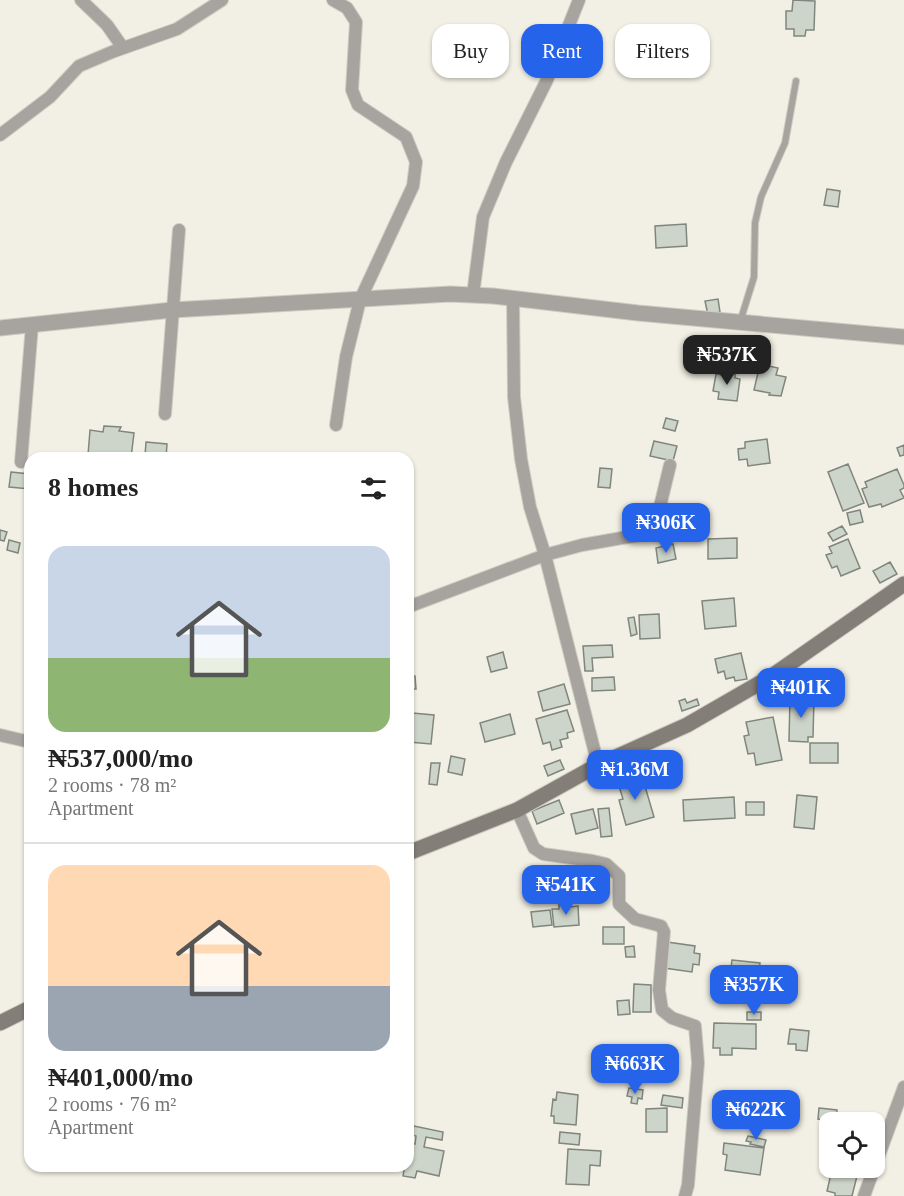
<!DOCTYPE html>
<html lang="en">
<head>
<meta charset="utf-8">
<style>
	:root { --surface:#fff; --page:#f6f6f6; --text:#222; --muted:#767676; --line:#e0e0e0; --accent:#2563eb }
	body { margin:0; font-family:"Times New Roman",serif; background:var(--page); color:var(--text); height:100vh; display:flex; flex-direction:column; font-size:22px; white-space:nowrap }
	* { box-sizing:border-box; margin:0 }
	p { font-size:20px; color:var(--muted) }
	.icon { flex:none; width:33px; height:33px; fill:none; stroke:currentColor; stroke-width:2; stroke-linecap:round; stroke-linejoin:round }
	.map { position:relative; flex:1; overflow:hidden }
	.panel { position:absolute; left:24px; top:452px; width:390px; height:720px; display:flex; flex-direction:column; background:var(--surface); border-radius:18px; box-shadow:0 2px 4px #0004 }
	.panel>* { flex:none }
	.banner { position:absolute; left:432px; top:24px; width:381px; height:54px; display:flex; gap:12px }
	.tools { position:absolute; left:819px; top:1112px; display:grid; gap:12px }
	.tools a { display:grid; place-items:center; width:66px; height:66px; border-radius:12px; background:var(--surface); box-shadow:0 2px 4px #0004; font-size:30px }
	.price { position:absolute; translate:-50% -51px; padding:0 14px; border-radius:12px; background:var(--accent); color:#fff; font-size:20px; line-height:39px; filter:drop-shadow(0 2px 3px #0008) }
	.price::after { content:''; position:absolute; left:50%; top:36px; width:18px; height:14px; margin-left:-9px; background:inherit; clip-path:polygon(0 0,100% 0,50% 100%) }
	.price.selected { background:#222; color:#fff }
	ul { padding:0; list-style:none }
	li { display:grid; align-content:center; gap:12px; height:318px; padding:0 24px }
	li+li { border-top:2px solid var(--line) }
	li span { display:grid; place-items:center; height:186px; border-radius:18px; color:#555 }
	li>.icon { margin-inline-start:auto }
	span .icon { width:108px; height:108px; fill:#fffc; stroke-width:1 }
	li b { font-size:26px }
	h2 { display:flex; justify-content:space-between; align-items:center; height:72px; padding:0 24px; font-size:26px }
	.tag { padding:0 21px; border-radius:18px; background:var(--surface); box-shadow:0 2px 4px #0004; font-size:21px; line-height:54px }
	.tag.selected { background:var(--accent); color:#fff }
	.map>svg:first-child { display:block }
	.building { fill:#cdd4c9; stroke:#80867d; stroke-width:1.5 }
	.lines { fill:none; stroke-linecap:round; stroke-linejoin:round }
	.service-casing { stroke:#ceccc2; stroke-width:8 }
	.minor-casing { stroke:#ceccc2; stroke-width:14 }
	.tertiary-casing { stroke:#ceccc2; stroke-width:17 }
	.secondary-casing { stroke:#ceccc2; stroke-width:17 }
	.service { stroke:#a7a39f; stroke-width:6 }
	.minor { stroke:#a7a39f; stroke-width:12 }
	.tertiary { stroke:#a7a39f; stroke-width:15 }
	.secondary { stroke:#847e79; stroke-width:15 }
</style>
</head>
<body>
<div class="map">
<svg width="904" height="1196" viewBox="0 0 904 1196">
	<rect width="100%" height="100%" fill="#f2f0e4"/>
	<!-- building -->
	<path class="building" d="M793,0L815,1L814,30H806L805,36H794V29H786V11H792Z
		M827,189L840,191L838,207L824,205Z
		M686,224L687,246L656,248L655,226Z
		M718,299L720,312L708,315L705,301Z
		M760,364L778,368L776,375L786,377L781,396L769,395L770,393L754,390Z
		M723,369L735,371V378L740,379L737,401L718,399L719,392L713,391L716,374L722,375Z
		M666,418L678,421L675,431L663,428Z
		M104,426L121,427L119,431L134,433L131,458L88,455L90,430L103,432Z
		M767,439L770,463L748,466L747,459L739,460L738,449L745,448V442Z
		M654,441L677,446L673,461L650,456Z
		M146,442L167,444L166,458L145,456Z
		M904,445V455L900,456L897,448Z
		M848,464L864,503L843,511L828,472Z
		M600,468L612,469L610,488L598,487Z
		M897,469L904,485V488L900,490L904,498L882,507L881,504L869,507L862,489L867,487L865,482Z
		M11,472L30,474V489L9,487Z
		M860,510L863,522L850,525L847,513Z
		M842,526L847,534L833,541L828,533Z
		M0,530L7,532L4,541L0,540Z
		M737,538V558L708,559V539Z
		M848,539L860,568L841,576L837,566L832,568L826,555L832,553L829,547Z
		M9,540L20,543L18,553L7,550Z
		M30,543V562L25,561Z
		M673,544L676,559L658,563L656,548Z
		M890,562L897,574L880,583L873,571Z
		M734,598L736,626L705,629L702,601Z
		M659,614L660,638L640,639L639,615Z
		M634,617L637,634L631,636L628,618Z
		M612,645L613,657L592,658L593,671H585L583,646Z
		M503,652L507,668L491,672L487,657Z
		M741,653L747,679L735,681L734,677L726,679L724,671L718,673L715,659Z
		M415,676L416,689H408V677Z
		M614,677L615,690L592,691V678Z
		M564,684L570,704L543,711L538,692Z
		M790,697L814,698L813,737H808V742L789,741Z
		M685,699L687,703L697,699L699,705L682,711L679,701Z
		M567,710L574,731L567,733L568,738L560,740L562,747L552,750L550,742L543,744L536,719Z
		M412,713L434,715L431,744L409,742Z
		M510,714L515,734L485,742L480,723Z
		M773,717L782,760L756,765L754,753L748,754L744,736L749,735L746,722Z
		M810,743H838V763H810Z
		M451,756L465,759L462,775L448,772Z
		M667,759L672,772L655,778L650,765Z
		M560,760L564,769L548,776L544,766Z
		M431,763H440L437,785L429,784Z
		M408,766H412V776H408Z
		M642,776L654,817L626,825L619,800L623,799L618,783Z
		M797,795L817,797L814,829L794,827Z
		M734,797L735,818L684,821L683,800Z
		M559,800L564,813L537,824L532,811Z
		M746,802H764V815H746Z
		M609,808L612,836L601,837L598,809Z
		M593,809L598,828L576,834L571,814Z
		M569,902L570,907L578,906L579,925L554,927L552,909H559V903Z
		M550,910L552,925L533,927L531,912Z
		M603,927H624V944H603Z
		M667,942L695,946L694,953L700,954L699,965L693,964L692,972L664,968Z
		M634,946L635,957H626L625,947Z
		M732,960L760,963L757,986L748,985L747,990L739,989L740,984L729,982Z
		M634,984L651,985V1012H633Z
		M629,1000L630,1014L618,1015L617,1001Z
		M747,1012H761V1020H747Z
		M714,1023L756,1024V1049L732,1048V1055H720V1048H713Z
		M790,1029L809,1031L807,1051L796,1050V1044H788Z
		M629,1088L643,1090L642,1099L638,1098L637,1104L631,1103L632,1097L627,1096Z
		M557,1092L578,1095L576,1125L554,1123V1116H551L553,1099L556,1100Z
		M663,1095L683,1098L682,1108L661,1105Z
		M667,1108V1132H646V1109Z
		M819,1108L837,1110L836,1122L818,1119Z
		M409,1125L443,1132L442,1140L426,1137L424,1147L444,1151L439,1176L417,1171L415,1178L403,1176L404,1170L384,1166H408V1142L415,1144L416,1136L408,1134Z
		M560,1132L580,1134L579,1145L559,1143Z
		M748,1136L766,1140L764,1147L750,1144L751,1142L746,1141Z
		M724,1143L764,1148L760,1175L725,1170L727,1155L723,1154Z
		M568,1149L601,1151L600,1166L590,1165L589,1185L566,1184Z
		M305,1166H319L318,1171L304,1169Z
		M860,1167H868L865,1176L858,1174Z
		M832,1170L857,1176L852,1196H835V1193L827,1191Z"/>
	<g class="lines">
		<!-- service casing -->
		<g class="service-casing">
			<path id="service" d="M740,322L754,277L755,223L761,197L785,143L796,81"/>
		</g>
		<!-- minor casing -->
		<g class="minor-casing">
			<path id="minor" d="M81,0L107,25L123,48
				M333,0L347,8L356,22L352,90L358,105L406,137L416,162L413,186L360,300L346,357L336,425
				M0,135L50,97L79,66L112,52L177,29L222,0
				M473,295L483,217L506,162L547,80L579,0
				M513,298L514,397L521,459L530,507L545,555L598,765
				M165,414L179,230
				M21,462L32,325
				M408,607L545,555L582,545L639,535L647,531L656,523L670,465
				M0,735L30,742
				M517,810L534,848L543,854L593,861L606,864L619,876V904L635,919L661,926L664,932L659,990L662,1010L672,1018L695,1026L698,1063L688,1185L685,1196
				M864,1196L904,1087"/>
		</g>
		<!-- tertiary casing -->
		<g class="tertiary-casing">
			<path id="tertiary" d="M0,328L172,310L450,294L493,296L638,313L904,337"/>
		</g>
		<!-- secondary casing -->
		<g class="secondary-casing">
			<path id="secondary" d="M408,853L517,810L598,765L687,725L772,676L904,584
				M0,1023L30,1008"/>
		</g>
		<!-- service -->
		<use href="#service" class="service"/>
		<!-- minor -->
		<use href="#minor" class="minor"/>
		<!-- tertiary -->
		<use href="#tertiary" class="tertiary"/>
		<!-- secondary -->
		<use href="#secondary" class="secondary"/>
	</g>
</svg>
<div class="tools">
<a><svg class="icon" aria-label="locate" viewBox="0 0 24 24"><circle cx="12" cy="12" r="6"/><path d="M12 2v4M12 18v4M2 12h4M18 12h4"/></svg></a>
</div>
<b class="price selected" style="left:727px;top:386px">₦537K</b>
<b class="price" style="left:666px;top:554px">₦306K</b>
<b class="price" style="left:801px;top:719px">₦401K</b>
<b class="price" style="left:635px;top:801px">₦1.36M</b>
<b class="price" style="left:566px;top:916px">₦541K</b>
<b class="price" style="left:754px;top:1016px">₦357K</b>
<b class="price" style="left:635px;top:1095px">₦663K</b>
<b class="price" style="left:756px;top:1141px">₦622K</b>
<div class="banner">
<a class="tag">Buy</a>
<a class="tag selected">Rent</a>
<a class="tag">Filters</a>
</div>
<section class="panel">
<h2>8 homes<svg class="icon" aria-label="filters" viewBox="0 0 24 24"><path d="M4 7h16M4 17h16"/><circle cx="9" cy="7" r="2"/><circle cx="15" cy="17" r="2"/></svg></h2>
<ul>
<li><span style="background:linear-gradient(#c9d6e8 60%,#8fb573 0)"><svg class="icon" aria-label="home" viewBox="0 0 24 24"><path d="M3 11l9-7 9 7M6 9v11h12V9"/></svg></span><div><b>₦537,000/mo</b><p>2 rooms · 78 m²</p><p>Apartment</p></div></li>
<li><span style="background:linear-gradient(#ffd9b3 65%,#9aa5b1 0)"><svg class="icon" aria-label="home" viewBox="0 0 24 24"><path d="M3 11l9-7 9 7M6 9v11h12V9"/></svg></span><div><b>₦401,000/mo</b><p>2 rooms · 76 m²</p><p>Apartment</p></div></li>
</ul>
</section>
</div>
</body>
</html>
